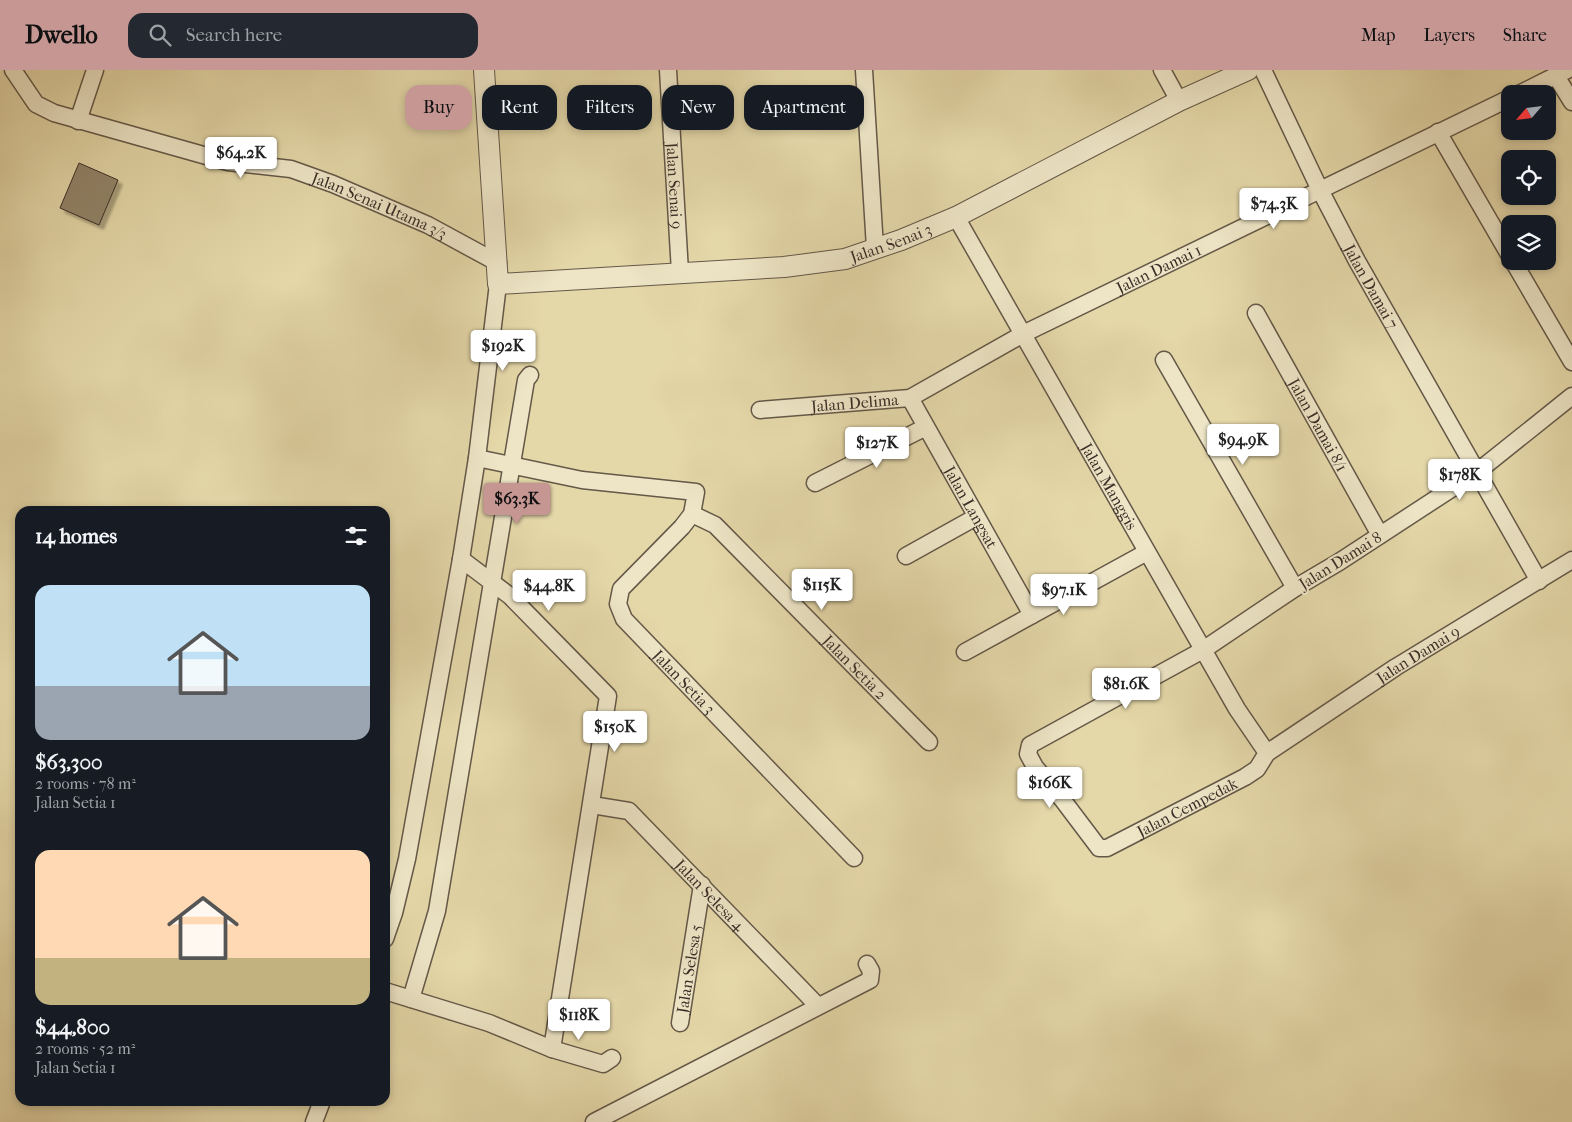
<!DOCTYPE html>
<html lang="en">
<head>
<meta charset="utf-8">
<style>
	:root { --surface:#171b24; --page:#242831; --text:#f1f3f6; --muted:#9ea1a6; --accent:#c59692 }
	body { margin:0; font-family:"IM FELL French Canon",serif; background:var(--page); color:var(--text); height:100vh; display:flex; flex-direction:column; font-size:19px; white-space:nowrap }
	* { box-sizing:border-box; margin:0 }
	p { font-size:16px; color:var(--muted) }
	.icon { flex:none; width:28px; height:28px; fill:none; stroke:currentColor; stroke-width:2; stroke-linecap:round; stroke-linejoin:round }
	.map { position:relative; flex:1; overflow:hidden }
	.drawer { position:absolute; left:15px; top:436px; width:375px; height:600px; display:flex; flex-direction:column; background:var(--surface); border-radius:15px; box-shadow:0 2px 8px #0003 }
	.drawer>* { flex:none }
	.banner { position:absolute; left:405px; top:15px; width:475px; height:45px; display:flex; gap:10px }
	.needle { width:32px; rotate:242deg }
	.fabs { position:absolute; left:1501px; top:15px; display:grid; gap:10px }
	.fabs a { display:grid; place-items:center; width:55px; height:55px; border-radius:10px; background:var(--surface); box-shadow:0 2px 8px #0003; font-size:25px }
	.price { position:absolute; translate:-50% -42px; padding:0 11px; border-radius:5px; background:#fff; color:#222; font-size:16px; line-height:32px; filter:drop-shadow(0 1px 2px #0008) }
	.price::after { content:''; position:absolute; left:50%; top:30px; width:15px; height:11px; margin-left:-8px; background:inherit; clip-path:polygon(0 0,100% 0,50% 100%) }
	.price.on { background:var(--accent); color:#111 }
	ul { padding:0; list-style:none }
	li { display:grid; align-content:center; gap:10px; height:265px; padding:0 20px }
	li span { display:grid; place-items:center; height:155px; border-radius:15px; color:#555 }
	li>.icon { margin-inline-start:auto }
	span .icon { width:90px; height:90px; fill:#fffc; stroke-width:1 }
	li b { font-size:21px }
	h2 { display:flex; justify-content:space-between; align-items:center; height:60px; padding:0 20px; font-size:21px }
	.tag { padding:0 18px; border-radius:15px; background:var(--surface); box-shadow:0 2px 8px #0003; font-size:18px; line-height:45px }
	.tag.on { background:var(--accent); color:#111 }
	header { display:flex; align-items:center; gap:30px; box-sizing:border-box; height:70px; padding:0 25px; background:var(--accent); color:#111 }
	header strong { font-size:24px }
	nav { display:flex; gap:28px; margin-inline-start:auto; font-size:18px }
	.search { width:350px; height:45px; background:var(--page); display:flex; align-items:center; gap:12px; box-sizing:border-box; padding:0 18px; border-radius:15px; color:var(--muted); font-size:19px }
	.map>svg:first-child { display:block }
	.building { fill:#92856b; stroke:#3a2d28; filter:url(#shadow) }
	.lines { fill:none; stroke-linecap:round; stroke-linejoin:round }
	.minor-casing { stroke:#645848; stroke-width:19 }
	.tertiary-casing { stroke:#645848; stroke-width:22 }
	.minor { stroke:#ede5c6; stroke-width:16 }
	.tertiary { stroke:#ede5c6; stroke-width:20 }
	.labels { text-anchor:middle; stroke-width:4.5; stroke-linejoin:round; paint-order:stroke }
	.street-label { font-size:16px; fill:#3a2d28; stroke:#ede5c6 }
</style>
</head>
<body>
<header>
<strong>Dwello</strong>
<div class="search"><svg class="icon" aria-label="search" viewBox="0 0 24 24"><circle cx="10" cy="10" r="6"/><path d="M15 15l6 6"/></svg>Search here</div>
<nav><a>Map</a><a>Layers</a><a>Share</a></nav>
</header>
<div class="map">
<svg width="1572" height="1052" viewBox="0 0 1572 1052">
	<defs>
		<filter id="shadow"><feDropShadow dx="4.5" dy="4.5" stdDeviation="1" flood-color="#0004"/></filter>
	</defs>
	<rect width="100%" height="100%" fill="#e4d7a8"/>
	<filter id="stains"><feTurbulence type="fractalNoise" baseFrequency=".004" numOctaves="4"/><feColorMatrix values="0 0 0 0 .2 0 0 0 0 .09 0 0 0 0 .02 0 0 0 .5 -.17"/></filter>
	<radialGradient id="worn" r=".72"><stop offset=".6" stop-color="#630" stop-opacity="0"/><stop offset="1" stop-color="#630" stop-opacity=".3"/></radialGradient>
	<!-- building -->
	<path class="building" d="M79,93L118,110L99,155L60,138Z"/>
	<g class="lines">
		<!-- minor casing -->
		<g class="minor-casing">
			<g id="minor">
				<path id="s1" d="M13,0L36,34L54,43L228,92L291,99L333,114L428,155L498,193"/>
				<path id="s2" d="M668,0L680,202"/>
				<path d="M864,0L875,178"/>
				<path d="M1162,0L1179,31"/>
				<path id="s3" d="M1263,0L1320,120L1357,191L1539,511"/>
				<path d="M1556,6L1572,32"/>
				<path d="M1519,24L1567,0"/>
				<path d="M78,51L95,0"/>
				<path d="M1438,62L1510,186"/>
				<path id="s4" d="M956,147L1237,639L1267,683"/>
				<path d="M1513,191L1572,292"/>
				<path id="s5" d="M1256,243L1380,465"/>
				<path d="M1164,290L1295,518"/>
				<path id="s6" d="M1572,326L1477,402L1339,492L1295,518L1203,580L1030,675L1028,684L1035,697L1062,729L1099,778H1107L1245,707L1257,699L1267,683L1396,597L1572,490"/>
				<path id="s7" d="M910,328L1032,545"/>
				<path id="s8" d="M760,340L910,328L1023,264L1510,28"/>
				<path id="s9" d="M477,388L582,410L696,422L692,444L682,457L621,519L618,534L624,549L854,788"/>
				<path d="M815,413L926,357"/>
				<path id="s10" d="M692,444L715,455L929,672"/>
				<path d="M906,486L976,447"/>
				<path d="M461,489L510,526L608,626L552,979"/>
				<path d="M965,582L1147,482"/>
				<path id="s11" d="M592,735L629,741L818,936"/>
				<path d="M385,869L394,843L407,789L461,489L477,388L498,214"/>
				<path d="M385,921L489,953L552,979L603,994L612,988"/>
				<path d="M411,929L437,841L526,310L530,305"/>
				<path id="s12" d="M680,953L702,815"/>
				<path d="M314,1052L322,1031"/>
				<path d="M594,1052L870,910L871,901L867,894"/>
			</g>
		</g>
		<!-- tertiary casing -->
		<g class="tertiary-casing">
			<g id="tertiary">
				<path id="s13" d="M484,0L498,214L784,197L845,189L901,170L956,147L1179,31L1248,0"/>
			</g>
		</g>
		<!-- minor -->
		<use href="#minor" class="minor"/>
		<!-- tertiary -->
		<use href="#tertiary" class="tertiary"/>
	</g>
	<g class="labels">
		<!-- street labels -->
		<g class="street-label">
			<text dy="6" stroke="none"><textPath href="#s2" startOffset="116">Jalan Senai 9</textPath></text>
			<text dy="6" stroke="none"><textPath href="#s1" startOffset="401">Jalan Senai Utama 3/3</textPath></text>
			<text dy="6" stroke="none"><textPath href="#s13" startOffset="611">Jalan Senai 3</textPath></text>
			<text dy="6" stroke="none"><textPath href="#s8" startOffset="431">Jalan Damai 1</textPath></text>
			<text dy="6" stroke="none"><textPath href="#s3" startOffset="242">Jalan Damai 7</textPath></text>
			<text dy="6" stroke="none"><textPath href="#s8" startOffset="95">Jalan Delima</textPath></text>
			<text dy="6" stroke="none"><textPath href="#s5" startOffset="128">Jalan Damai 8/1</textPath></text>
			<text dy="6" stroke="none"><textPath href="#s4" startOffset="310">Jalan Manggis</textPath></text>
			<text dy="6" stroke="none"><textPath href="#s7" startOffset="125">Jalan Langsat</textPath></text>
			<text transform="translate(1340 490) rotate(-32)" y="6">Jalan Damai 8</text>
			<text dy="6" stroke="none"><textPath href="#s6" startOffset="1150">Jalan Damai 9</textPath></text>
			<text dy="6" stroke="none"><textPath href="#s10" startOffset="225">Jalan Setia 2</textPath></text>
			<text dy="6" stroke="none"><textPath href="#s9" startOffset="466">Jalan Setia 3</textPath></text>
			<text dy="6" stroke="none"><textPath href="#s6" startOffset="871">Jalan Cempedak</textPath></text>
			<text dy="6" stroke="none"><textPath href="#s11" startOffset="154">Jalan Selesa 4</textPath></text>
			<text dy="6" stroke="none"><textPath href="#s12" startOffset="55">Jalan Selesa 5</textPath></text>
		</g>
	</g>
	<rect width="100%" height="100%" filter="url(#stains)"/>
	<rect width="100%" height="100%" fill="url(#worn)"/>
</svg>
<div class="fabs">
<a><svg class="needle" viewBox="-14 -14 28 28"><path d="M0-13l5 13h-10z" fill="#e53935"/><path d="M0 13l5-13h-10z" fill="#9ea1a6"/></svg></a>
<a><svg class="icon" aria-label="locate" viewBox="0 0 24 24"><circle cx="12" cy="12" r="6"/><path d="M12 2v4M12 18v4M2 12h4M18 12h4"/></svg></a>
<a><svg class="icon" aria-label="layers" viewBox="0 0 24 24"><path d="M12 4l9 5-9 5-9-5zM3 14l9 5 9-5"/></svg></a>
</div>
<b class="price" style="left:241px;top:109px">$64.2K</b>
<b class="price" style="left:1274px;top:160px">$74.3K</b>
<b class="price" style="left:503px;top:302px">$192K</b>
<b class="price" style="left:1243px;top:396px">$94.9K</b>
<b class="price" style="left:877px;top:399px">$127K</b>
<b class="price" style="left:1460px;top:431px">$178K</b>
<b class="price on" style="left:517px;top:455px">$63.3K</b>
<b class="price" style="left:822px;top:541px">$115K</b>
<b class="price" style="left:549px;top:542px">$44.8K</b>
<b class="price" style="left:1064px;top:546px">$97.1K</b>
<b class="price" style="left:1126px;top:640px">$81.6K</b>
<b class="price" style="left:615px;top:683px">$150K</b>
<b class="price" style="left:1050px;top:739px">$166K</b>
<b class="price" style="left:579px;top:971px">$118K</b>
<div class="banner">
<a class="tag on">Buy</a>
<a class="tag">Rent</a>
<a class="tag">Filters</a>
<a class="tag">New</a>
<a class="tag">Apartment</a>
</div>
<section class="drawer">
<h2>14 homes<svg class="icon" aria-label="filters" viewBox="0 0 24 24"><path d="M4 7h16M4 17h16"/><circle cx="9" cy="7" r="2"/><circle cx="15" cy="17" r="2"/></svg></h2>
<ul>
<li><span style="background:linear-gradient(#bfe0f5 65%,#9aa5b1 0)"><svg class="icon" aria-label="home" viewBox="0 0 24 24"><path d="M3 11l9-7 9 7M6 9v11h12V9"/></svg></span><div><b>$63,300</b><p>2 rooms · 78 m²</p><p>Jalan Setia 1</p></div></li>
<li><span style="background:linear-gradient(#ffd9b3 70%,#c2b280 0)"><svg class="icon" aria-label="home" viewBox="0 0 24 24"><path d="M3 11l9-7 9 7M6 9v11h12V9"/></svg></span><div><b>$44,800</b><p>2 rooms · 52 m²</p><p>Jalan Setia 1</p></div></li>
</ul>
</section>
</div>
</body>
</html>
